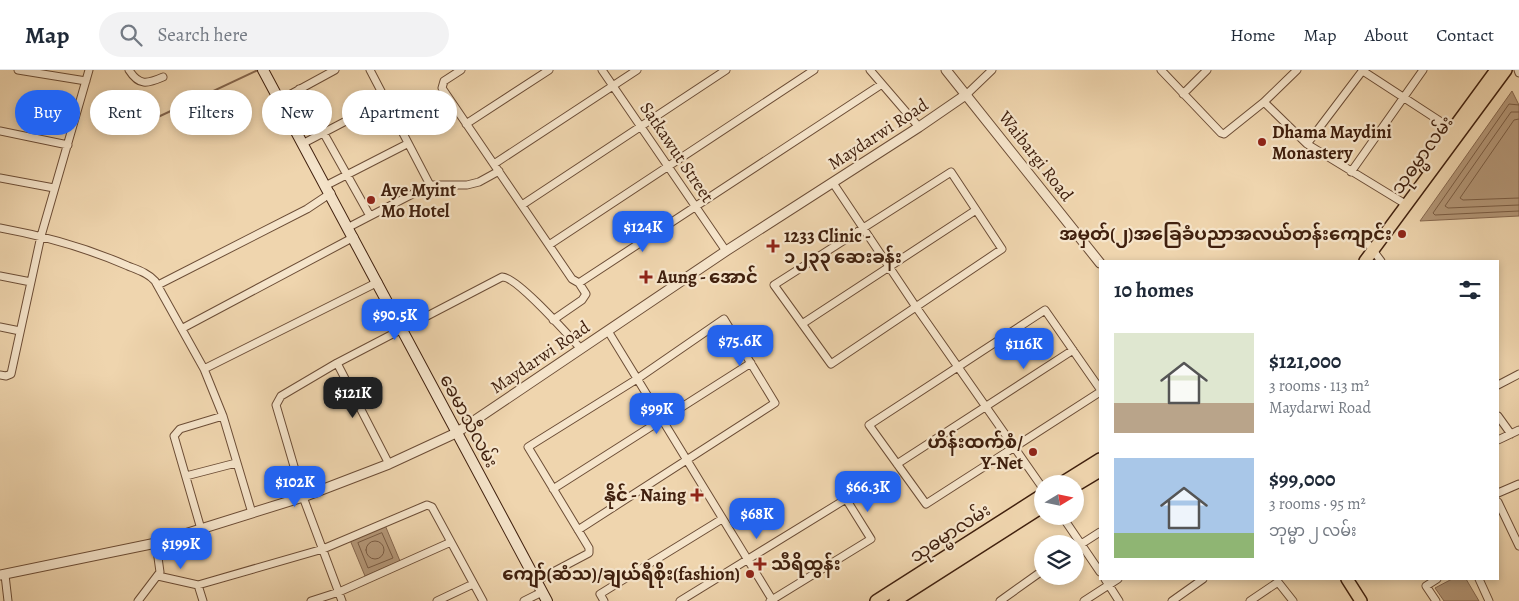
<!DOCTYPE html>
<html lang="en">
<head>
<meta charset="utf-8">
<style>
	:root { --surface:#fff; --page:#f2f2f3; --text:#1f2937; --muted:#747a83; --line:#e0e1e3; --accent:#2563eb }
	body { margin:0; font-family:Alegreya,"Noto Sans Myanmar",serif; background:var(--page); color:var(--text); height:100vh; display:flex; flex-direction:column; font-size:19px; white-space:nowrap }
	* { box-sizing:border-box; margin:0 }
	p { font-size:16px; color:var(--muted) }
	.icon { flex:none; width:28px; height:28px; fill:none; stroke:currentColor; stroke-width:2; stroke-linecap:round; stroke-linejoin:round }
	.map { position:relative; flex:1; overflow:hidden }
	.drawer { position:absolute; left:1099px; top:190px; width:400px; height:320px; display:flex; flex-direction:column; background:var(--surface); border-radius:0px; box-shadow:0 2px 8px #0003 }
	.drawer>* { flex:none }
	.top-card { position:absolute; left:15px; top:20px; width:475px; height:45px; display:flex; gap:10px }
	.needle { width:32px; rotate:80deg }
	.controls { position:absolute; left:1034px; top:405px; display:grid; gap:10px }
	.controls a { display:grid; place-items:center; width:50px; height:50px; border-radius:50%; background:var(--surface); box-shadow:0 2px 8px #0003; font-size:25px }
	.price { position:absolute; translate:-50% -42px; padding:0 11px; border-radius:10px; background:var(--accent); color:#fff; font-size:16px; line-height:32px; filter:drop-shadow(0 1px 2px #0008) }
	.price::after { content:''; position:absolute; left:50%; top:30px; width:15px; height:11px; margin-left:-8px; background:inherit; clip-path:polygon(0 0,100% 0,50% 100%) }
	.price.on { background:#222; color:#fff }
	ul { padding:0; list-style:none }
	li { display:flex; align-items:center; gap:15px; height:125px; padding:0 15px }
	li span { display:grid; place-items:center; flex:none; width:140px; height:100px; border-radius:0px; color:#555 }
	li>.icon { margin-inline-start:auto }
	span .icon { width:60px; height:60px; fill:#fffc; stroke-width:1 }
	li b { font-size:21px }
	h2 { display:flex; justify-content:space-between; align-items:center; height:60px; padding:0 15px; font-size:21px }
	.chip { padding:0 18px; border-radius:22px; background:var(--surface); box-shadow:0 2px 8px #0003; font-size:18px; line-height:45px }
	.chip.on { background:var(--accent); color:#fff }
	header { display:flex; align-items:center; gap:30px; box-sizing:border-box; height:70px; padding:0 25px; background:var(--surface); border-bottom:1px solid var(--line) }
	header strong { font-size:24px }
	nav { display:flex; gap:28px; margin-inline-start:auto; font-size:18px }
	.search { width:350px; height:45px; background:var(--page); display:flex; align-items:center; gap:12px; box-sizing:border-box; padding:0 18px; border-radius:28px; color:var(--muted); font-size:19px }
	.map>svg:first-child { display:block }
	.water { fill:#b49778; stroke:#86674e }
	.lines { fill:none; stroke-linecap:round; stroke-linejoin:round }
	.shore { stroke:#7a5c43; stroke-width:1 }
	.stream { stroke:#86674e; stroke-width:2 }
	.minor-casing { stroke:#6c4d36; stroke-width:9 }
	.tertiary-casing { stroke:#6c4d36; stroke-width:11 }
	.secondary-casing { stroke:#40200e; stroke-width:12 }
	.primary-casing { stroke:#40200e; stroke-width:14 }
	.minor { stroke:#f5e4ca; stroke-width:7 }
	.tertiary { stroke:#f5e4ca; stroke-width:9 }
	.secondary { stroke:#f5e4ca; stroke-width:10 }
	.primary { stroke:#efd5ae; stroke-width:11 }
	.poi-dot { fill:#8f2418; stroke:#f5e4ca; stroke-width:2 }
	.labels { text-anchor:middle; stroke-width:4.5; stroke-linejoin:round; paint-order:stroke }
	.poi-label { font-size:18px; font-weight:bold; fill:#40200e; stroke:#f5e4ca; text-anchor:start }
	.street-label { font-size:18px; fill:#40200e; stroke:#f5e4ca }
</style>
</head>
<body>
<header>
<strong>Map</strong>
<div class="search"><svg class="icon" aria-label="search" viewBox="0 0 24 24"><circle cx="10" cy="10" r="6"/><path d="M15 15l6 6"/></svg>Search here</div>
<nav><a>Home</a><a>Map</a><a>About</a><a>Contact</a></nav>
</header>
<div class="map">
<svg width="1519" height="531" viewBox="0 0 1519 531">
	<rect width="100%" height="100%" fill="#efd5ae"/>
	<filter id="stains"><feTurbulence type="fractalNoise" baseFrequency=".004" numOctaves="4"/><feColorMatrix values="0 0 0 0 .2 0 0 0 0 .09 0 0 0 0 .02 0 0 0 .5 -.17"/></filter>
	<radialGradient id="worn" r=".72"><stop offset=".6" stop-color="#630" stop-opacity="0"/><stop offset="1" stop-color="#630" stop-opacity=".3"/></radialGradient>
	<!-- water -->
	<path class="water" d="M1512,21L1519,35V146L1420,151Z
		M385,455L400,491L365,506L350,470Z
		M1452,509H1466L1479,531H1444L1435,518Z"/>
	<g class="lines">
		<!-- shore -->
		<path class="shore" d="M1519,35L1509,34L1433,143L1435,145L1519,141
			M1519,42H1511L1445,136L1448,138L1519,135
			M1519,49L1514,50L1460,128L1463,130L1519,128
			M382,463L393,488L368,498L358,473Z
			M366 480a9 9 0 1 1 18 0a9 9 0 1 1-18 0Z"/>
		<!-- stream -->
		<path class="stream" d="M141,55L258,0"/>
		<!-- minor casing -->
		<g class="minor-casing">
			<path id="minor" d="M18,0L86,11
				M129,0C139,16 147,14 163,7
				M370,0L430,115
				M461,0L444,11L442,18L572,209L579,213L586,224L582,230L553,250
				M602,0L726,181
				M870,0L919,57
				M1161,0L1221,63L1224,64L1264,32L1297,0
				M1518,0L1519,3
				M1363,1L1452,59
				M299,19L370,146
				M967,24L992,0
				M1183,24L1207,0
				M280,30L335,0
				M1264,32L1307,74L1407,135
				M466,54L549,0
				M0,61L68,75
				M304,73L386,30
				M1307,74L1363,0
				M494,94L637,0
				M951,102L1002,179L831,294L774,215Z
				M1351,102L1423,0
				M0,108L54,118
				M833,113L916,237L1042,417
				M327,115L407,74
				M522,135L726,0
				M349,157L430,115H467L479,112L499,101
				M0,158C44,166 87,178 128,196C138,200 148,203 155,211L204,299L223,346L252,443
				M549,175L814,0
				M1369,175L1381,191
				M0,206L31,212
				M579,213L882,14
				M158,215L307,139L331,123
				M802,254L976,140
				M0,257L20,261
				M183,258L354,167
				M608,261L773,531
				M337,293L389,394
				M204,299L378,212
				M0,305L6,306L11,304L41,166L89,0
				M1498,315L1519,304
				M1100,319L1045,240L869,355L926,434L1100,322
				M1498,346L1511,364
				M1498,370L1519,360
				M897,394L1073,280
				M186,406L236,393
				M553,419L751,293
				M1498,423L1519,414
				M1498,432L1519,476
				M1062,446L1100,502
				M201,459L174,366L180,359L223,346
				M1075,478L1100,462
				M5,505L8,531
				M158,506L198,515
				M1105,509L1119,531
				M1479,509L1489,531
				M536,511L589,483V478L528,377L637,309L724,249L775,333L578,460
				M198,515L323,479L427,435L432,437L483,531
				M198,515L203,531
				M138,531L160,502L156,473
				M311,531L339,522L451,472
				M342,531L303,427L276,335L281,326L337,293L502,207C516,206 569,266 581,279
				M437,531L473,514
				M524,531L542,522
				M604,531L600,524L722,449
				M680,531L846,429L871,469L770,531
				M1000,531L1042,501
				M1084,531L1118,509
				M1172,531L1203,509
				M1250,531L1278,512L1293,531
				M1436,531L1426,516L1437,509"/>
		</g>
		<!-- tertiary casing -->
		<g class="tertiary-casing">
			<path id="tertiary" d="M946,0L1100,193
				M0,505L156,473L303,427L389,394L456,363L726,181L919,57L967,24"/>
		</g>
		<!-- secondary casing -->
		<g class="secondary-casing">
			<path id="secondary" d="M263,0L547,531"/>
		</g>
		<!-- primary casing -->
		<g class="primary-casing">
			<path id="primary" d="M1425,97L1496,0
				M1365,191L1506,0
				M1060,414L1100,389
				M1075,416L1100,401
				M1347,509L1361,531
				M876,531L1042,425
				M895,531L1042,437"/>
		</g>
		<!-- minor -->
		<use href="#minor" class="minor"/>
		<!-- tertiary -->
		<use href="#tertiary" class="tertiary"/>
		<!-- secondary -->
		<use href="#secondary" class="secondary"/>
		<!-- primary -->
		<use href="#primary" class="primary"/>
	</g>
	<!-- markers -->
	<g class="poi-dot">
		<circle cx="1262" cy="72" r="5"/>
		<circle cx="371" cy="130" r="5"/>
		<circle cx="1402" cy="164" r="5"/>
		<path d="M770.5 168.5h5v5h5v5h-5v5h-5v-5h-5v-5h5z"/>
		<path d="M643.5 199.5h5v5h5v5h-5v5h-5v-5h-5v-5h5z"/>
		<circle cx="1033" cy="382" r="5"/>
		<path d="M694.5 417.5h5v5h5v5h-5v5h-5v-5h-5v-5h5z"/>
		<path d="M757.5 486.5h5v5h5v5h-5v5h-5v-5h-5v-5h5z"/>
		<circle cx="750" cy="504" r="5"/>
	</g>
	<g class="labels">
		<!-- poi labels -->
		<g class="poi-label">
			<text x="1272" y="68">Dhama Maydini<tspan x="1272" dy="21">Monastery</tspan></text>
			<text x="381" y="126">Aye Myint<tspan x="381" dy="21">Mo Hotel</tspan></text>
			<text x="1392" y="170" text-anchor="end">အမှတ်(၂)အခြေခံပညာအလယ်တန်းကျောင်း</text>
			<text x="784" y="172">1233 Clinic -<tspan x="784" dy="21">၁၂၃၃ ဆေးခန်း</tspan></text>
			<text x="657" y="213">Aung - အောင်</text>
			<text x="1023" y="378" text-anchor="end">ဟိန်းထက်စံ/<tspan x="1023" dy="21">Y-Net</tspan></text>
			<text x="686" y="431" text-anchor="end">နိုင် - Naing</text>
			<text x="771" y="500">သီရိထွန်း</text>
			<text x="740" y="510" text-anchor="end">ကျော်(ဆံသ)/ချယ်ရီစိုး(fashion)</text>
		</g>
		<!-- street labels -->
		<g class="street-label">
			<text transform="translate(878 64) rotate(-33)" y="6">Maydarwi Road</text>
			<text transform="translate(677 82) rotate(56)" y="6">Satkawut Street</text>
			<text transform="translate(1422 85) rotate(-54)" y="6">သုဓမ္မာလမ်း</text>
			<text transform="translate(1036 86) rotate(52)" y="6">Waibargi Road</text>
			<text transform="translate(540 287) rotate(-34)" y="6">Maydarwi Road</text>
			<text transform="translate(469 351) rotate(62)" y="6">ခေမာသီလမ်း</text>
			<text transform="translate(950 463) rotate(-33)" y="6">သုဓမ္မာလမ်း</text>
		</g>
	</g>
	<rect width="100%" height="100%" filter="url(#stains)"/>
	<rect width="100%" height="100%" fill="url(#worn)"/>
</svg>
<div class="controls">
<a><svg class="needle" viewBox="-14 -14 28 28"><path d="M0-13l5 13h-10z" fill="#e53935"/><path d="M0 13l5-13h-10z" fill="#747a83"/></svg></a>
<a><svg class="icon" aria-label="layers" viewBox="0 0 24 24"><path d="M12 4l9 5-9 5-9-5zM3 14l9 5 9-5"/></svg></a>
</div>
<b class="price" style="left:643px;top:183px">$124K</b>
<b class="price" style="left:395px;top:271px">$90.5K</b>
<b class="price" style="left:740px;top:297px">$75.6K</b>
<b class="price" style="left:1024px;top:300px">$116K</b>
<b class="price on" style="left:353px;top:349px">$121K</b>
<b class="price" style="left:657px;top:365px">$99K</b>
<b class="price" style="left:295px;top:438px">$102K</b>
<b class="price" style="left:868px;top:443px">$66.3K</b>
<b class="price" style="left:757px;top:470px">$68K</b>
<b class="price" style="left:181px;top:500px">$199K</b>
<div class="top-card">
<a class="chip on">Buy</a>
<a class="chip">Rent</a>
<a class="chip">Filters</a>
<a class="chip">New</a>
<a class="chip">Apartment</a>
</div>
<section class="drawer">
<h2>10 homes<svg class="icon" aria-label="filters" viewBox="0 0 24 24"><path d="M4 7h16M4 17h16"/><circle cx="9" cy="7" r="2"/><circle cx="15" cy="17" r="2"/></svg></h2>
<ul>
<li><span style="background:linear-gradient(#dfe7d0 70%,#b9a48a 0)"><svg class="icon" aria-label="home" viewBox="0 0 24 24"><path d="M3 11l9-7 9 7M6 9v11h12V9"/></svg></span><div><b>$121,000</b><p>3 rooms · 113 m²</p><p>Maydarwi Road</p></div></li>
<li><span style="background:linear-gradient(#a9c7e8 75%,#8fb573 0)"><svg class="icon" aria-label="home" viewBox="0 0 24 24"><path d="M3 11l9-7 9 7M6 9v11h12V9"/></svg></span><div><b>$99,000</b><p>3 rooms · 95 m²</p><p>ဘုမ္မာ ၂ လမ်း</p></div></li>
</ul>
</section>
</div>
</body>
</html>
